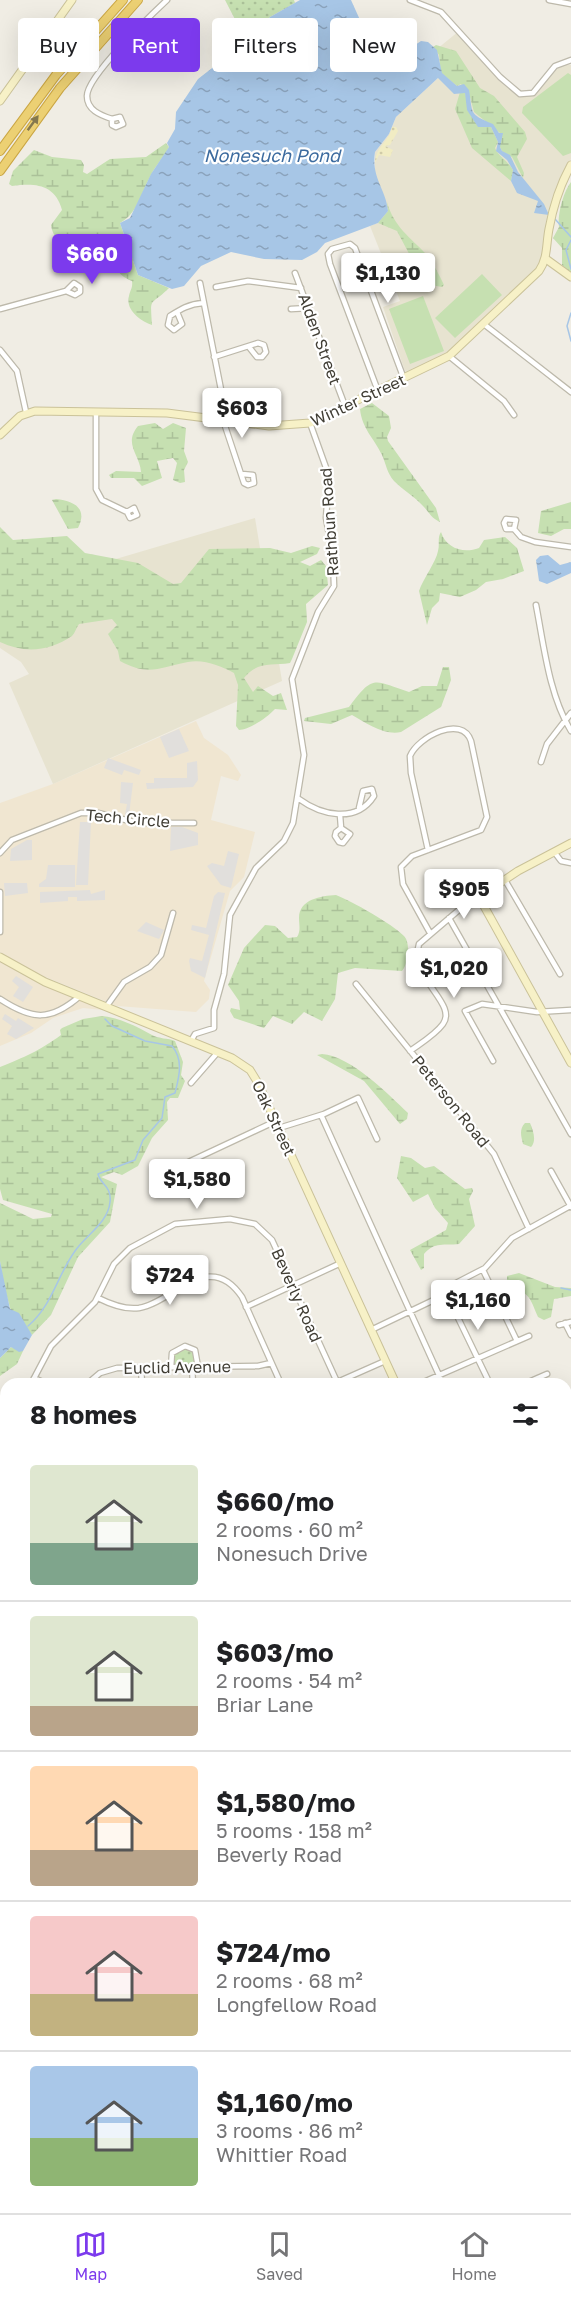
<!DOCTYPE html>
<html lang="en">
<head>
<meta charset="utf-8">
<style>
	:root { --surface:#fff; --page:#f2f2f2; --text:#202124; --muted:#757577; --line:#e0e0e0; --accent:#7c3aed }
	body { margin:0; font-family:"Golos Text",sans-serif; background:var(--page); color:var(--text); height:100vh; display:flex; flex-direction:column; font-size:22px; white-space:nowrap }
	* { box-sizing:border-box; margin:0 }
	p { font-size:20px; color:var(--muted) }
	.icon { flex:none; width:33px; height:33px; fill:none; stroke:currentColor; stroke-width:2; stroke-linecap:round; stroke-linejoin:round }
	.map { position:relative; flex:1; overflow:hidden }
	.side { position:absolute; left:0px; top:1378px; width:572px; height:836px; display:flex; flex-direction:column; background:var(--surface); border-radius:18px 18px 0 0; box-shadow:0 6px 24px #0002 }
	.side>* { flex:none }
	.guide { position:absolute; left:18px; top:18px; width:536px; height:54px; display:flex; gap:12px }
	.price { position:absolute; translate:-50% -51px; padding:0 14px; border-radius:6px; background:#fff; color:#222; font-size:20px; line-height:39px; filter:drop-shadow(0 2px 3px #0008) }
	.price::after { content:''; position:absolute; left:50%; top:36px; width:18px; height:14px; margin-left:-9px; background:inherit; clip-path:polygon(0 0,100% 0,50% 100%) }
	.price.current { background:var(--accent); color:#fff }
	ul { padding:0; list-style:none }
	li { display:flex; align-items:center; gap:18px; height:150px; padding:0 30px }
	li+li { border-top:2px solid var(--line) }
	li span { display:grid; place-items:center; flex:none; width:168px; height:120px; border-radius:6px; color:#555 }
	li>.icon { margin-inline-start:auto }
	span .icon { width:72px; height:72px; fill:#fffc; stroke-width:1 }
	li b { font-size:26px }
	h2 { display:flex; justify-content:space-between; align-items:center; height:72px; padding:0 30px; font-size:26px }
	.pill { padding:0 21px; border-radius:6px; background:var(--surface); box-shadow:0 6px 24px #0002; font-size:21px; line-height:54px }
	.pill.current { background:var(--accent); color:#fff }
	.dock { display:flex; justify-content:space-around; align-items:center; height:84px; border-top:2px solid var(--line); background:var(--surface); font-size:16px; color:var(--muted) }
	.dock a { display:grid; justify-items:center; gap:3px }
	.dock .current { color:var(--accent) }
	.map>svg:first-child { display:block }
	.commercial { fill:#f0e6d1 }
	.education { fill:#e7e3d0 }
	.grass { fill:#c6e0b1 }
	.wetland { fill:url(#wetland-marsh) }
	.sand { fill:url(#sand-dots) }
	.park { fill:url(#park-dots) }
	.parking { fill:#e1dfdc }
	.water { fill:url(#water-ripples) }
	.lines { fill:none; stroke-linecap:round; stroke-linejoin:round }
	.stream { stroke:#a7c6e6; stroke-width:1.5 }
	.street-casing { stroke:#bdb9ab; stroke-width:7 }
	.secondary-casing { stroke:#cac299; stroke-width:9 }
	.highway-casing { stroke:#caa644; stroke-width:10 }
	.street { stroke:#fff; stroke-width:4.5 }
	.secondary { stroke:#f7f1c7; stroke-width:7 }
	.highway { stroke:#ecd073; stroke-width:8 }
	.oneway { fill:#85784e }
	.labels { text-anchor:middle; stroke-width:4.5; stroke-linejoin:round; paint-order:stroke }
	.street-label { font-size:16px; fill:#413e35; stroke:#fff }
	.water-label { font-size:18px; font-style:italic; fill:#3c6b9f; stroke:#fff }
</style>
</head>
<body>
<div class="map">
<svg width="571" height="2213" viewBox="0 0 571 2213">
	<defs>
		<pattern id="wetland-marsh" width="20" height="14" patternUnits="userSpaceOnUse" patternTransform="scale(1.5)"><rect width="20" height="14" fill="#c6e0b1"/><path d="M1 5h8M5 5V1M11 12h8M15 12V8" fill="none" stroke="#abc199"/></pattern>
		<pattern id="sand-dots" width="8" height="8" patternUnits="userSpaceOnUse" patternTransform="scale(1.5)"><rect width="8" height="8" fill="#f1ecc3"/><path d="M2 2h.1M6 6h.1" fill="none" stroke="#d0cba8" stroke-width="1.8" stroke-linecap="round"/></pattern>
		<pattern id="park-dots" width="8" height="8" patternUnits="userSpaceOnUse" patternTransform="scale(1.5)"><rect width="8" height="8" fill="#c6e0b1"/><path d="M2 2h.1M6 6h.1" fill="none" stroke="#abc199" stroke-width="1.8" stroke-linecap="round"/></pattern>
		<pattern id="water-ripples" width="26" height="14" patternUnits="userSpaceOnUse" patternTransform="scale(1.5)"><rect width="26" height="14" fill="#a7c6e6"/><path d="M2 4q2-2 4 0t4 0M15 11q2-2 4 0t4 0" fill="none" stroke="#8aa2bb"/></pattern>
	</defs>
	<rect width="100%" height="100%" fill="#f0ede4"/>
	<!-- commercial -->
	<path class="commercial" d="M196,721L204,738L228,755L241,775L238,781L221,776L211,820L255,832L244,877L230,891L204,981L210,990L209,999L196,1012L117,1006L33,972L0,952V803L53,784Z
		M0,961L37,982L103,1010L83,1008L53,1018L31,1033L0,1046Z"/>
	<!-- education -->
	<path class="education" d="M459,31L502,81L520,96L535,95L551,73L564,65H571V159L554,195L546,228L542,258L536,271L454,350L406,374L383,307L400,301L370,226L378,223L380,190L375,179V152L389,134L396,117L438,78L437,49Z
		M255,518L282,681L53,784L9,683L29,674L21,662L0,648V599L92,566Z"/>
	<!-- grass -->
	<path class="grass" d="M568,73L571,75V153L563,156L522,113L523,107Z
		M482,274L502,295L455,338L435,318Z
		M423,296L444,351L410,364L389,309Z"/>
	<!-- wetland -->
	<path class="wetland" d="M436,45L456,51L480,88L494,96L525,132L527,139L517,157L524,173L523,178L512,157L503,153L500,147V133L474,112L470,97L461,84L457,86L441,73L439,55L433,47Z
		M460,92L465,93L471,115L491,127L498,142L495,148C499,157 508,161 513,170L511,181L472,148L455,109Z
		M166,143L169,147C164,157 156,165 151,175C141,193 138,213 120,223L138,275L169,288C150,307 150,295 152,325C141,321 125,310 129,296C130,290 133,288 132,281C114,274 120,266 105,258C89,249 54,251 51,225L62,210C55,184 35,183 12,186L9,184L13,171L34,150L52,157L81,160L84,165L83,172L87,174L110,159L146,157Z
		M571,182V274L562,265V248L553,238L559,227C557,216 563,192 571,182Z
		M387,202C394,227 410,237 427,255C434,264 439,275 444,285L442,287L425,284L397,231L378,223L388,211Z
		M372,403L389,416L391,428L387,437L388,441L436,508L440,522C431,518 429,512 423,506C415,497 403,490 394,481C387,473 386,464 382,455C374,438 362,429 360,409Z
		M155,423L163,429L173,423L186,428L184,451L188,462L184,470L185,482L180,483L173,480L177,463L173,458L157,461L162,478L142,486L134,478H111L109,475L116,471L141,472C140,455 123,444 138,426Z
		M56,499C74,501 88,508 78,528L68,529L52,500Z
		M571,502V529H564L551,536L538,533L541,511Z
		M0,527L13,540L67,536L85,553L138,563L173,584L181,583L209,549L270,548L291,553L312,546L320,548L317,554L300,562L310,566L321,560L326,566L328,585L306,604L307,622L292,659L290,663C272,666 257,661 244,678L253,692L258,686L273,696L281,693L287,710L275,709C268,717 249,730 239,730L236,726L238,685L234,673C221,666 204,659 188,662C160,667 149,677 120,661L118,651L108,634L117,625L112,619L79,624C76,628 75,633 72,636C50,651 25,654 0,642Z
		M441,532C446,548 463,554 479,548L484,540L505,537L517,548L524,571L503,579L486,582L476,590L460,597L440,593L439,601L432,608L427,625L419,591C423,579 436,562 438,551C440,544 437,538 441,532Z
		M443,667H449L451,680L441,707L401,732C385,736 366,723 352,715L331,724L304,721L305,718L349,707C374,673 374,681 409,692L422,686H437Z
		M336,895C353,902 391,923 404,936C411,943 408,964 402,971L355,968L338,973L335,999L322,1021L304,1012L292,1024L273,1016L264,1028L234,1018L230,1011L231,1008L240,1010L239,1001L228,985L244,948L265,925L275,926L288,938L297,937C301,930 299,926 299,918C299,899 321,896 336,895Z
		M102,1016C120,1018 136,1026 152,1035C159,1039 168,1038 175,1041L183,1062L181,1075L185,1081L178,1098H170L167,1102L168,1120L152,1138L138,1166L122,1175L114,1172L101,1177L117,1184L110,1222L78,1257L51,1315L32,1335L11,1311L4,1286L0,1261V1203L33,1219L51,1217L52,1214L3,1200L0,1189V1067C25,1057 39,1051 61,1035L60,1030L62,1028L83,1019Z
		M322,1054C351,1056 388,1094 408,1113L407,1119L400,1124L364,1081L317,1055Z
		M525,1123H530C533,1130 537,1141 531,1147L523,1144C521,1136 519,1129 525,1123Z
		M401,1156L411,1158L425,1168L434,1166L465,1189L472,1188L473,1191L469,1199L475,1226L459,1244C444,1246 435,1241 424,1254V1268L421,1270L410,1250L446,1230L448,1223L435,1208L428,1194L413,1202L397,1178Z
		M519,1273L555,1287L571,1288V1296L554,1299L551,1317L544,1320L538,1317C529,1295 530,1294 507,1285V1276Z
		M11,1347L23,1351L17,1364L0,1376V1358Z
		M0,1514L6,1517V1693L3,1697L6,1716L0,1719Z"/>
	<!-- sand -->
	<path class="sand" d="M392,127H396L398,131L390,145L385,146L393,150L390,157L379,155L375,163C376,146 389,142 392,127Z"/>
	<!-- park -->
	<path class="park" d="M225,0H294L295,3L270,17L259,28L241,31Z
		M182,1346L195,1350L198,1367H171V1356Z
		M6,1748V1856L0,1843V1750Z"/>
	<!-- parking -->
	<path class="parking" d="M179,729L189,751L169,758L160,737Z
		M108,758L141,770L139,775L124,770L122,775L104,768Z
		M197,761L198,780L193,787L147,789L146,783H154V778H187V763Z
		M121,782L133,783L129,815H125L127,804L120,803Z
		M80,822H91L88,885H76Z
		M171,827H182L198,833V845L170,851Z
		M27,840H32V860L10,861L11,849Z
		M228,851L239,854L231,888L221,885L207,866L212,863L224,866Z
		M48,865H75V887H39V884L46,879Z
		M4,883H27L28,893L5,896Z
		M90,890L91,894L105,890V900L77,901V897H68V901L40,903V892Z
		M218,892L225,893L205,978L191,971L189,961L190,958L202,961L209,935L191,930L192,925L206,928L214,896Z
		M146,922L164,930L159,939L137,931Z
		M16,976L33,987L23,1002L13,996L19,987L12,981Z
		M5,1014L16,1021L18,1018L34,1028L16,1039L7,1034L12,1026L2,1019Z"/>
	<!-- water -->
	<path class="water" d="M300,0H351L365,31L386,52L400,55L421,41L428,42L437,50L442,73L457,86L464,84L469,90C473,113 468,114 493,124L499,133H503L500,147L502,151L510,155L518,172L544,204L549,215L534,213L538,201L517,193L511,181L513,170L507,160L496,151L498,142L491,127H478L467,110L465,93L454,94L438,78L396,117L389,134L375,152C371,178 386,189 388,211L378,223L325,243L317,252L302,260L264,259L231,252L201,266L184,286L172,289L138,275L120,223L130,218L151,174L169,147L167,143L175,129L176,112L198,79L216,65L232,35L259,28L270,17Z
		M548,555L560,565L571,562V573L547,584L539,581L536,560L540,556Z
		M0,1261L10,1309L19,1313L32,1335L23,1351L19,1352L11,1347L0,1358Z
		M571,1609V1684L566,1692V1620Z"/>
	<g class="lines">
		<!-- stream -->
		<path class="stream" d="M555,219L571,237
			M571,240L566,250L571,269
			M571,313L567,326L571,341
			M561,1288L571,1290
			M28,1326C52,1306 57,1276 75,1251C86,1235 108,1223 110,1202C112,1186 100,1184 98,1174L135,1160L143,1140L162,1118L165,1097L175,1093C179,1077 184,1060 172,1046L145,1041L112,1026L105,1019
			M0,1556L6,1569
			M0,1606L6,1611
			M0,1763L6,1762"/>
		<!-- street casing -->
		<g class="street-casing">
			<path id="street" d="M410,0L441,12L500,77L520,94L533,93L555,66L571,60
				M549,0L571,4
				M112,119V125L116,127L123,124L120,117L112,119C100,115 87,110 87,96C87,76 151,15 167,0
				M295,273L345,406
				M200,283L227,420
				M216,287L248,281L301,288
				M0,309L66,291L74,283L80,287V292L75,295L66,291
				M291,309L309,308
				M177,312L182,324L174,330L168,325L170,316C181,309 189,304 203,303
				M485,325L571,392
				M0,350L17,371L26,412
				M449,356L504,401L514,415
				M214,357L258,343L264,345L266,352L262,357H257L249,347
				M378,391L330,264L328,254L332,249L350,244L355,248L404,379
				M96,412V489L102,500L127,512L130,518L137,515L134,508L127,512
				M223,420L244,483L248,485L254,483L253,475L242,474
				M514,529L516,520L506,519L504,523L506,529H514L521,537L535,542L571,547
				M536,605C544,646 549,695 571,731
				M541,762L547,744L571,713
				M299,799C321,815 356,824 374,796L372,789L363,791L359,808
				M340,815L341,828L336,832L335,836L339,842L343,843L350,834L341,828
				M428,850L411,773L410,756C418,737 462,714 471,741L487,817L481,830L412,856L401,867L403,884L430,933
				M0,853L12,840L81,813H98L138,823H194
				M555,853L561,861L571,863
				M505,880L560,974
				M0,892V932
				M449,918L571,1134
				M356,984L494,1154L529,1229
				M0,999C32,1020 50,1022 80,996
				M106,1007L124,982L150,967L161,955L173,913
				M191,1041L195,1034L214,1028V1010L224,974L230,915L256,868L284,841L293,823L304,755L292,679L318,612L334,586L333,557L326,518L329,476L310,423
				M410,1051C421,1043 435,1035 443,1024C458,1003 409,979 419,944L460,909L479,897
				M493,1061L465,1011L482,1004L537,1012L571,1010
				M191,1083L218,1052
				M321,1115L443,1384
				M279,1128L324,1114L358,1098L377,1139
				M551,1171L571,1207
				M165,1173L276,1121
				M483,1270L517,1341
				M446,1293L490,1384
				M98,1298C110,1304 125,1310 139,1308C174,1302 209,1248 242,1297L281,1384
				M246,1307L341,1263
				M565,1323L571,1335
				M559,1325L571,1322
				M371,1330L440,1297L454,1284L485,1268L512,1238L570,1206
				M141,1367L142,1384
				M171,1367L172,1353L185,1346L195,1350L198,1367
				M192,1367L193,1384
				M34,1378L47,1384
				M31,1384L51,1346L95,1302L114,1264L130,1248L175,1224L230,1219L255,1224L272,1240L338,1384
				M87,1384L100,1373L117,1368L258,1366L271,1363
				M333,1384L385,1361
				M419,1384L529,1336
				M524,1384L547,1374
				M566,1540L571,1538
				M566,1577L571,1583
				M566,1718L571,1715
				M566,1811L571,1827
				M566,1857L571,1856
				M566,1932L571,1931
				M566,1978L571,1979
				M0,2140L6,2139
				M223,2208L224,2213
				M355,2208L357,2213
				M532,2208L535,2213"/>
		</g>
		<!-- secondary casing -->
		<g class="secondary-casing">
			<path id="secondary" d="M0,101L72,0
				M546,259L571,277
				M0,435L20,416L35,411L167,413L269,426L310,423L449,356L539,271C548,258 546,244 549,229C553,207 560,185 571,165
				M571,843L518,871L479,897L571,1063
				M0,957L45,982L232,1058L250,1070L258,1083L396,1384
				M566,1733L571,1737
				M566,2144L571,2141
				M475,2213L484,2208"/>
		</g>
		<!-- highway casing -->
		<g class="highway-casing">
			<path id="highway" d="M0,151L56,75L123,0
				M0,171L60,88L138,0
				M566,1461L571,1459
				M566,1467L571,1465
				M0,1737L6,1735
				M0,1744L6,1741"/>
		</g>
		<!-- street -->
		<use href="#street" class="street"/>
		<!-- secondary -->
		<use href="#secondary" class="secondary"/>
		<!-- highway -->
		<use href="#highway" class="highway"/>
	</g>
	<!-- one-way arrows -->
	<defs><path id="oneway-solid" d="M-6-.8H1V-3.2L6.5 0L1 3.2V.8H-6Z" transform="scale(1.5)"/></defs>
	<use class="oneway" href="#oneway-solid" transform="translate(33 123) rotate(-54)"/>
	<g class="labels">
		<!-- street labels -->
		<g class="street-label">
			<text transform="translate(320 339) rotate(70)" y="6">Alden Street</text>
			<text transform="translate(358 400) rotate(-25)" y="6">Winter Street</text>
			<text transform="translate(329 522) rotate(-94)" y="6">Rathbun Road</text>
			<text transform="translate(128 818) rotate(5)" y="6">Tech Circle</text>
			<text transform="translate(451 1101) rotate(51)" y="6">Peterson Road</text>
			<text transform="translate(274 1118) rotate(65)" y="6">Oak Street</text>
			<text transform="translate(297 1295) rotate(66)" y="6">Beverly Road</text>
			<text transform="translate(177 1367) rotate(-1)" y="6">Euclid Avenue</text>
		</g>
		<!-- water labels -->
		<g class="water-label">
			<text x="272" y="162">Nonesuch Pond</text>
		</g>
	</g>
</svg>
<b class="price current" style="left:92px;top:285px">$660</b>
<b class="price" style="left:388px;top:304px">$1,130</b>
<b class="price" style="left:242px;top:439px">$603</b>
<b class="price" style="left:464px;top:920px">$905</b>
<b class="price" style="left:454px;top:999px">$1,020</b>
<b class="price" style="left:197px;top:1210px">$1,580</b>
<b class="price" style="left:170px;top:1306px">$724</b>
<b class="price" style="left:478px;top:1331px">$1,160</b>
<div class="guide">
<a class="pill">Buy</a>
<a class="pill current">Rent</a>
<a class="pill">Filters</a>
<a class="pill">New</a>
</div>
<section class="side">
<h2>8 homes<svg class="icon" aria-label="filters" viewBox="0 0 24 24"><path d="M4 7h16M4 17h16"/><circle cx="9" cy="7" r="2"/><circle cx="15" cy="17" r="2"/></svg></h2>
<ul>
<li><span style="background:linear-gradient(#dfe7d0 65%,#7fa58c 0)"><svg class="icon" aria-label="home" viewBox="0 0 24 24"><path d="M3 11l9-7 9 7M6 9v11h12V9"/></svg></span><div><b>$660/mo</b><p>2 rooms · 60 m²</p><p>Nonesuch Drive</p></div></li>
<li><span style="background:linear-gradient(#dfe7d0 75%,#b9a48a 0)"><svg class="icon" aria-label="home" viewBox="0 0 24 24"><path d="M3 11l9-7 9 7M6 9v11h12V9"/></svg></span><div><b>$603/mo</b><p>2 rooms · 54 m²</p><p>Briar Lane</p></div></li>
<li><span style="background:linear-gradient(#ffd9b3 70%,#b9a48a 0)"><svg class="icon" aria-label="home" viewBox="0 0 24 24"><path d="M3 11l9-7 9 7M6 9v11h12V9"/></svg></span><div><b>$1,580/mo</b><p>5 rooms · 158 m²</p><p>Beverly Road</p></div></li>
<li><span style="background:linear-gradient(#f6c9c9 65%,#c2b280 0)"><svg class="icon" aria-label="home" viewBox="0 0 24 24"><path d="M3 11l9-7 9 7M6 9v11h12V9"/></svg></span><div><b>$724/mo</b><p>2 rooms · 68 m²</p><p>Longfellow Road</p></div></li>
<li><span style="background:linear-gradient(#a9c7e8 60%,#8fb573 0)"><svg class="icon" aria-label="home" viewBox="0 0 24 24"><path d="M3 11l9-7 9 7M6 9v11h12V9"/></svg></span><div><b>$1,160/mo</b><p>3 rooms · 86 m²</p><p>Whittier Road</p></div></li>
</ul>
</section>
</div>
<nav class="dock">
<a class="current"><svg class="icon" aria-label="map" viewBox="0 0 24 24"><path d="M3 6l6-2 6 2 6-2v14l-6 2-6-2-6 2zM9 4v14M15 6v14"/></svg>Map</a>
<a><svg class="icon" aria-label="saved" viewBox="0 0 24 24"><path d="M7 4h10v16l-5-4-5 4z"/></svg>Saved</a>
<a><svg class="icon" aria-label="home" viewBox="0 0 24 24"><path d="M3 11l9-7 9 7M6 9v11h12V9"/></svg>Home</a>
</nav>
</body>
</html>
